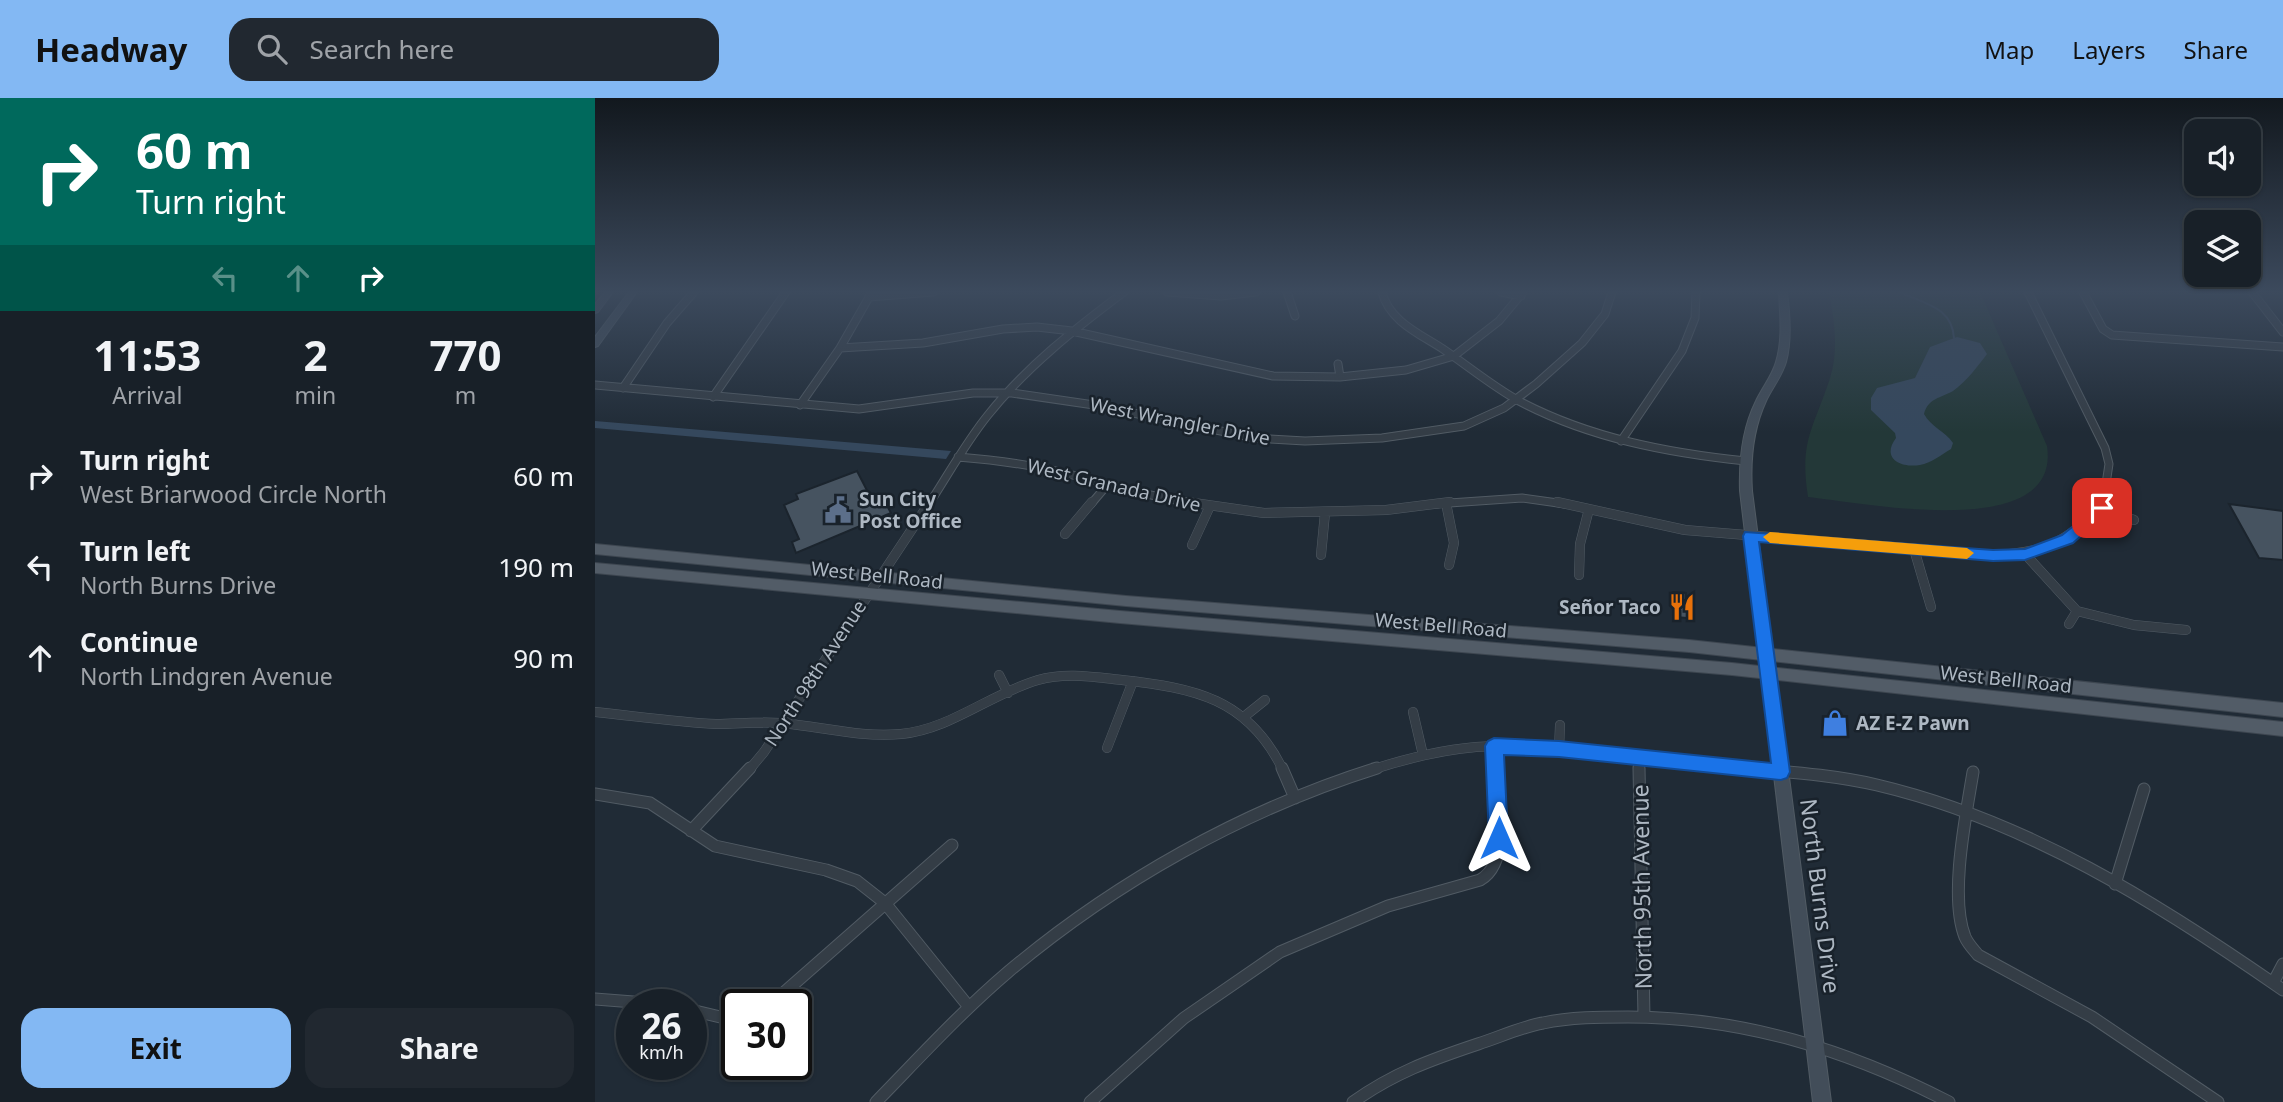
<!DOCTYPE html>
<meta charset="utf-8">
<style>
body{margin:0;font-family:"Noto Sans",sans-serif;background:#212830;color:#f1f3f6;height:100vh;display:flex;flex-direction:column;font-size:26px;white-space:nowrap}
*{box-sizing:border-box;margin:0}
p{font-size:23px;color:#9fa3a8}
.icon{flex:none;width:38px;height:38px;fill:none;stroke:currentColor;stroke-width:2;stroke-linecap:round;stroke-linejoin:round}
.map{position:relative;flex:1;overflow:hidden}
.sheet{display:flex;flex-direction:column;background:#182028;width:595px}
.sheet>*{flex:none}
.top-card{background:#00695c;color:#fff;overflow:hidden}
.buttons{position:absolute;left:1589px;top:21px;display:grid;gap:14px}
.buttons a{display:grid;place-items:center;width:77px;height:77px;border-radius:14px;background:#182028;box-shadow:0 2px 5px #0004,0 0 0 2px #363e45;font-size:35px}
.speed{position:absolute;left:21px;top:891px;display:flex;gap:14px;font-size:35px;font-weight:700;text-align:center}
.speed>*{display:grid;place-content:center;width:91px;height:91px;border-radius:50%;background:#182028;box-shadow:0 2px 5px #0004,0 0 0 2px #363e45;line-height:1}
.speed small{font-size:18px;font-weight:400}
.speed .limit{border:4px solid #111;border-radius:10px;background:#fff;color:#111}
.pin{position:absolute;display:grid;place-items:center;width:60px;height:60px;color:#fff;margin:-30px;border-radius:14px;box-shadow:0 4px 10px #0006}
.me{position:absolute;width:77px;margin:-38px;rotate:0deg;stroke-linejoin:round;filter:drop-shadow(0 0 5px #0008)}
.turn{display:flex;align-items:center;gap:24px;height:147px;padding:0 21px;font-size:32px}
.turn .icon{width:91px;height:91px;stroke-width:2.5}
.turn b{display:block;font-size:49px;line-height:60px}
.lanes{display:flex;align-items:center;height:66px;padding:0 21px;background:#0003;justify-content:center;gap:35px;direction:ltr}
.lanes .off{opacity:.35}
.eta{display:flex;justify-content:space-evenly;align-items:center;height:119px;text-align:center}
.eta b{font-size:42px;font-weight:700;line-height:49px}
.action{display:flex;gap:14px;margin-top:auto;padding:14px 21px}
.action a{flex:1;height:80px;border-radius:21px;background:#83b8f3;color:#111;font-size:28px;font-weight:700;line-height:80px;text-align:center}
.action a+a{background:#212830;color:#f1f3f6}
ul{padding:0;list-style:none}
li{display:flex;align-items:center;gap:21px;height:91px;padding:0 21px}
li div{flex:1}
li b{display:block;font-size:26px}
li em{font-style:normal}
header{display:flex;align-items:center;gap:42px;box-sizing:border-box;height:98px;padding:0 35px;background:#83b8f3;color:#111}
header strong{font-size:33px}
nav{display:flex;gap:38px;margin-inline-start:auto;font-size:24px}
.search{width:490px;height:63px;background:#212830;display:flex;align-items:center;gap:18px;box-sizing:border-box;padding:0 24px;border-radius:21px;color:#9fa3a8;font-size:26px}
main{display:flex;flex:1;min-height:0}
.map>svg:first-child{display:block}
</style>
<header>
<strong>Headway</strong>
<div class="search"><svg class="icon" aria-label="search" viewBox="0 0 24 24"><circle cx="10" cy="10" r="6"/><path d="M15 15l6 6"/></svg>Search here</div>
<nav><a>Map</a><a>Layers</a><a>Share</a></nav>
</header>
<main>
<section class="sheet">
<div class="top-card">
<div class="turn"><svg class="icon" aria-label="right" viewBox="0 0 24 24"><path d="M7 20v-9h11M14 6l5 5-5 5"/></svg><div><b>60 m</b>Turn right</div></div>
<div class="lanes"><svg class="icon off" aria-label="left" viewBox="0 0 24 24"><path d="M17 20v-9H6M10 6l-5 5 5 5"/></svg><svg class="icon off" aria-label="ahead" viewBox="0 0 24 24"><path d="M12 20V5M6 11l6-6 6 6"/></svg><svg class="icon" aria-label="right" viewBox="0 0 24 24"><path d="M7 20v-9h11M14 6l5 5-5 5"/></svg></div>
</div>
<div class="eta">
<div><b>11:53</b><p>Arrival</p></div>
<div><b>2</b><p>min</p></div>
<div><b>770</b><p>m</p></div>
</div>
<ul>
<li><svg class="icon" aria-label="right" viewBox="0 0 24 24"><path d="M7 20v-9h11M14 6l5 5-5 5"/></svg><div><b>Turn right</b><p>West Briarwood Circle North</p></div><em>60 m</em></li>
<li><svg class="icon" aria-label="left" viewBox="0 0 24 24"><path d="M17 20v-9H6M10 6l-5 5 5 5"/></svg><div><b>Turn left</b><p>North Burns Drive</p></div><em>190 m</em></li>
<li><svg class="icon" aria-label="ahead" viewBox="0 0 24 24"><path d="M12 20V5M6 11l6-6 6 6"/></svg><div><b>Continue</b><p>North Lindgren Avenue</p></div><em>90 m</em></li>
</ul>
<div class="action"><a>Exit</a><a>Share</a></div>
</section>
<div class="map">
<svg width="1688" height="1004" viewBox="0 0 1688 1004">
<rect width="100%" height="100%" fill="#202b36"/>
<path fill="#233838" d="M 1234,194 L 1385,194 L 1452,348 C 1467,446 1265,404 1213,399 C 1204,342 1219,330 1235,280 C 1244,253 1239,220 1234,194 Z"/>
<path fill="#35485d" d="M 1362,239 L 1385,245 L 1392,256 C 1383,268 1371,284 1358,293 C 1346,300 1333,300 1329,316 C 1336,329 1350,333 1358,345 L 1356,351 C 1346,357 1336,365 1325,367 C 1305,370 1286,360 1301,340 L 1300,335 L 1276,312 L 1276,300 L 1282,290 L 1320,280 L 1335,249 Z
M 0,323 L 356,353 L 351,361 L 0,330 Z"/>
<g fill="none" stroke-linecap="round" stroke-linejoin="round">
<path stroke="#35485d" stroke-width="2" d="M 1305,194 C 1330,206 1357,209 1359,240"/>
</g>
<path fill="#465360" stroke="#1b242d" stroke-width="2" d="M 262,373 L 280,408 L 290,404 L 296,415 L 201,455 L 197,444 L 204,441 L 189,407 L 203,401 L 201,396 Z
M 1634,406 L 1688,413 L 1688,462 L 1664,460 Z
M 1078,494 L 1091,495 L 1091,504 L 1094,504 L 1092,520 L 1080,519 Z"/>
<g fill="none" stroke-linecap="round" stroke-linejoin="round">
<defs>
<path id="street-far2" d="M 572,194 L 626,198 L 661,194
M 692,194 L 700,218
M 787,194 C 794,223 825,236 848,251 C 873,268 897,288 924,303 C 994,340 1073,355 1151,363
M 906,194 L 926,198
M 1433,194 L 1510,350 L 1514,366 L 1508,406
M 1488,194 L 1508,231 L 1517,237 L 1688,249
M 1657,194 L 1688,234
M 274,199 L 338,194
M 245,250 L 328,245 L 408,231 L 442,229 L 477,233 L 678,278 L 745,279 L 811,272 L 859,258 L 904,223 L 928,194
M 743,266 L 745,279
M 0,287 L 264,311 L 378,295 L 417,295 L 499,307 L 660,340 L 710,343 L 787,340 L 869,328 L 909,310 L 941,286 L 987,245 L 1010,216 L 1017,194
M 28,290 L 72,225 L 99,194
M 118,299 L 191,194
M 205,307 L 245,250 L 277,194
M 1026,343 L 1087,253 L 1100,220 L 1101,194
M 363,359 C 399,362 434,366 469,375 C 515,386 558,400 605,406
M 334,406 C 353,377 371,344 393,317 C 431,269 481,230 529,194
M 496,406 L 513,386
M 840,406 L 927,400 L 970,406"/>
<path id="street-far1" d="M 592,404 L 669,415 L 791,412 L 855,404
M 962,404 L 1090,432 L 1398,457 C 1452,455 1467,445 1507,410 L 1508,404
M 851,405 L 859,445 L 854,467
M 1507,410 L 1539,422
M 470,436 L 497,404
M 597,447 L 615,408
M 1319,451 L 1336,509
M 1430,456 L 1482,513 L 1539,527 L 1591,532
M 726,457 L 730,415
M 984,477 L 985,446 L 994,411
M 1474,526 L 1482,513
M 404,577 L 413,595
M 0,614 C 40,618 81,624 121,626 C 142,626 163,623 185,625 C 225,628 265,640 306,636 C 356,631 395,596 443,582 C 470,574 499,579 527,582 C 599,590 653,600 688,672
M 818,614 L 828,657
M 650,618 L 670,602
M 899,648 L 902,672
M 512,650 L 538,583
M 964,651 L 965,627
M 1044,659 L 1044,672
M 154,672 L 169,654 L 335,404
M 776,672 C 810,661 845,652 881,649 C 976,642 1074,663 1169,672"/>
<path id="street" d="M 687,670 L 700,700
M 1044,670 L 1049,919
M 1150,670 C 1194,674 1239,677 1282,687 C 1431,722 1563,805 1688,892
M 1378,674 C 1371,717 1354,799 1370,839 C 1373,846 1379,852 1383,857 L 1497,919 L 1623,1004
M 0,696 L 55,705 L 120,748 L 231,772 L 262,783 L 290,805 L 374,909
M 96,733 L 155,670
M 1520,786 L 1549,691
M 1678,885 L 1688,866
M 0,901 L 64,906
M 176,906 L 357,747
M 96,912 L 142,923
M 281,1004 C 324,960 366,914 413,874 C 520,784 648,712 782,670
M 495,1004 L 589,920 L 685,854 L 793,808 L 885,782 C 916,765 905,700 902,670
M 758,1004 C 799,975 835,962 883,946 C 905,939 926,929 948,925 C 976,919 1005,919 1033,919 C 1148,919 1253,952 1354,1004"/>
<path id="secondary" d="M 10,194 L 18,194 L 3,214 L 0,215 L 0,206 Z
M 34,194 L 42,194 L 3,248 L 0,249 L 0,239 Z
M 1184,194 L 1192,194 C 1195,217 1197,242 1191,264 C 1187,278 1177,290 1171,303 C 1158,331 1155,362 1157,393 L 1236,1004 L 1218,1004 L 1145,393 C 1144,362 1147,331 1161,303 C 1167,290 1177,278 1181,264 C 1188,241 1185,217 1184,194 Z"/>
<path id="primary" d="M 0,446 L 531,498 L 1094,542 L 1688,605 L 1688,619 L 1094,554 L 531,508 L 0,456 Z
M 0,465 L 525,513 L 1137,565 L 1688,624 L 1688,638 L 1137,577 L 525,525 L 0,475 Z"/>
</defs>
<use href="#street-far2" stroke="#515b64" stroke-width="9"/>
<use href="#street-far1" stroke="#515b64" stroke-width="10"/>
<use href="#street" stroke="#515b64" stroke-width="13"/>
<use href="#secondary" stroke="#515b64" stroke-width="2"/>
<use href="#primary" stroke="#3d4650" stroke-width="2"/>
<use href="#street-far2" stroke="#343d46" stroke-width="7"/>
<use href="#street-far1" stroke="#343d46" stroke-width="9"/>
<use href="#street" stroke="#343d46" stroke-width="11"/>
<use href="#secondary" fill="#424d59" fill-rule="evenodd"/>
<use href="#primary" fill="#525c67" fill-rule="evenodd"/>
</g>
<linearGradient id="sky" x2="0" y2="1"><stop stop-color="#12181e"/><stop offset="0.58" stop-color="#3c4a5d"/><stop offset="1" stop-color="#3c4a5d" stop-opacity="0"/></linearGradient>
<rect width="1688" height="334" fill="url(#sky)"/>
<path fill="#1a73e8" stroke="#114b97" stroke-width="2" d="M 1507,405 L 1515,410 L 1513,414 L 1478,445 L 1430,462 L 1398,463 L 1164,444 L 1195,674 L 1192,680 L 1186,682 L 964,659 L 909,657 L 913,740 L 911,746 L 904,749 L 897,746 L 894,740 L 890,648 L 893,643 L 899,640 L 964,643 L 1176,665 L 1148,438 L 1150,434 L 1398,452 L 1430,451 L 1467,437 Z"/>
<path fill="#f59e0b" d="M 1175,434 L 1372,450 L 1379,455 L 1372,461 L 1175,445 L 1168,439 Z"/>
<defs>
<symbol id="civic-bare" viewBox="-9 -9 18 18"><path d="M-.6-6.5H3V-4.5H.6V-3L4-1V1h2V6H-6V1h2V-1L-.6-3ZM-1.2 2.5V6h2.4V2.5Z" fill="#5c6f8a" stroke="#19222b" stroke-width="2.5" paint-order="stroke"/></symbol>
<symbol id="restaurant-bare" viewBox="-9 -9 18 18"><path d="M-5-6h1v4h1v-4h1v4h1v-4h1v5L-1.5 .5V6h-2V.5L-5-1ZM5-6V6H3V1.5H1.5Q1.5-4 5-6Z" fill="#e8710a" stroke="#19222b" stroke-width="2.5" paint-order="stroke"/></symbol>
<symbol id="shop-bare" viewBox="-9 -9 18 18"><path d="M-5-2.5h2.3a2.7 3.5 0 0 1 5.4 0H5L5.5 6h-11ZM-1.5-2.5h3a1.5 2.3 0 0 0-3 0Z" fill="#3f7fe0" stroke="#19222b" stroke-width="2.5" paint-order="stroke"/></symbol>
</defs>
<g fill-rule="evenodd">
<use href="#civic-bare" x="224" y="393" width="38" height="38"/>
<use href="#restaurant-bare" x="1068" y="490" width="38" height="38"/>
<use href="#shop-bare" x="1221" y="606" width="38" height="38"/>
</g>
<g text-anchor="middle" stroke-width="5" stroke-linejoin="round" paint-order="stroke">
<g font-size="19" fill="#aeb8c3" stroke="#19222b">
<text transform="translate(585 323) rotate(11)" y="7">West Wrangler Drive</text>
<text transform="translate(519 387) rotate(13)" y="7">West Granada Drive</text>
<text transform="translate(282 477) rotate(6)" y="7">West Bell Road</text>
<text transform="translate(846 527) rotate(5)" y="7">West Bell Road</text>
<text transform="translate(220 575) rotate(-57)" y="7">North 98th Avenue</text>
<text transform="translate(1411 581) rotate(6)" y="7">West Bell Road</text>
</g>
<g font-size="19" font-weight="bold" fill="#aeb8c3" stroke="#19222b" text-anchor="start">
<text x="264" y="408">Sun City<tspan x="264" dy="22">Post Office</tspan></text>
<text x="1066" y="516" text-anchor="end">Señor Taco</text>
<text x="1261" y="632">AZ E-Z Pawn</text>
</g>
<g font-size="23" fill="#aeb8c3" stroke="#19222b">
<text transform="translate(1047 789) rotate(-91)" y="8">North 95th Avenue</text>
<text transform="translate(1225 798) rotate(83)" y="8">North Burns Drive</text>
</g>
</g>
</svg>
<div class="buttons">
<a><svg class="icon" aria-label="sound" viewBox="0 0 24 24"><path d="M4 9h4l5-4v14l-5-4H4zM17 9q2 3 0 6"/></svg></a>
<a><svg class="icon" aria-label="layers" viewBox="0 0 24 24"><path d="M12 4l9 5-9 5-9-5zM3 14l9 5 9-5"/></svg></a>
</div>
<div class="speed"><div>26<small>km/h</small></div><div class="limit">30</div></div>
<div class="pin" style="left:1507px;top:410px;background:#d93025"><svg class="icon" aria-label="arrive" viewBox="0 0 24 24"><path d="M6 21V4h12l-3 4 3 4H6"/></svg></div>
<svg class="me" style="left:904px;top:740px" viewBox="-20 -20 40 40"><path d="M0-17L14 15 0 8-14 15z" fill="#1a73e8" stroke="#fff" stroke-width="4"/></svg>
</div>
</main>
